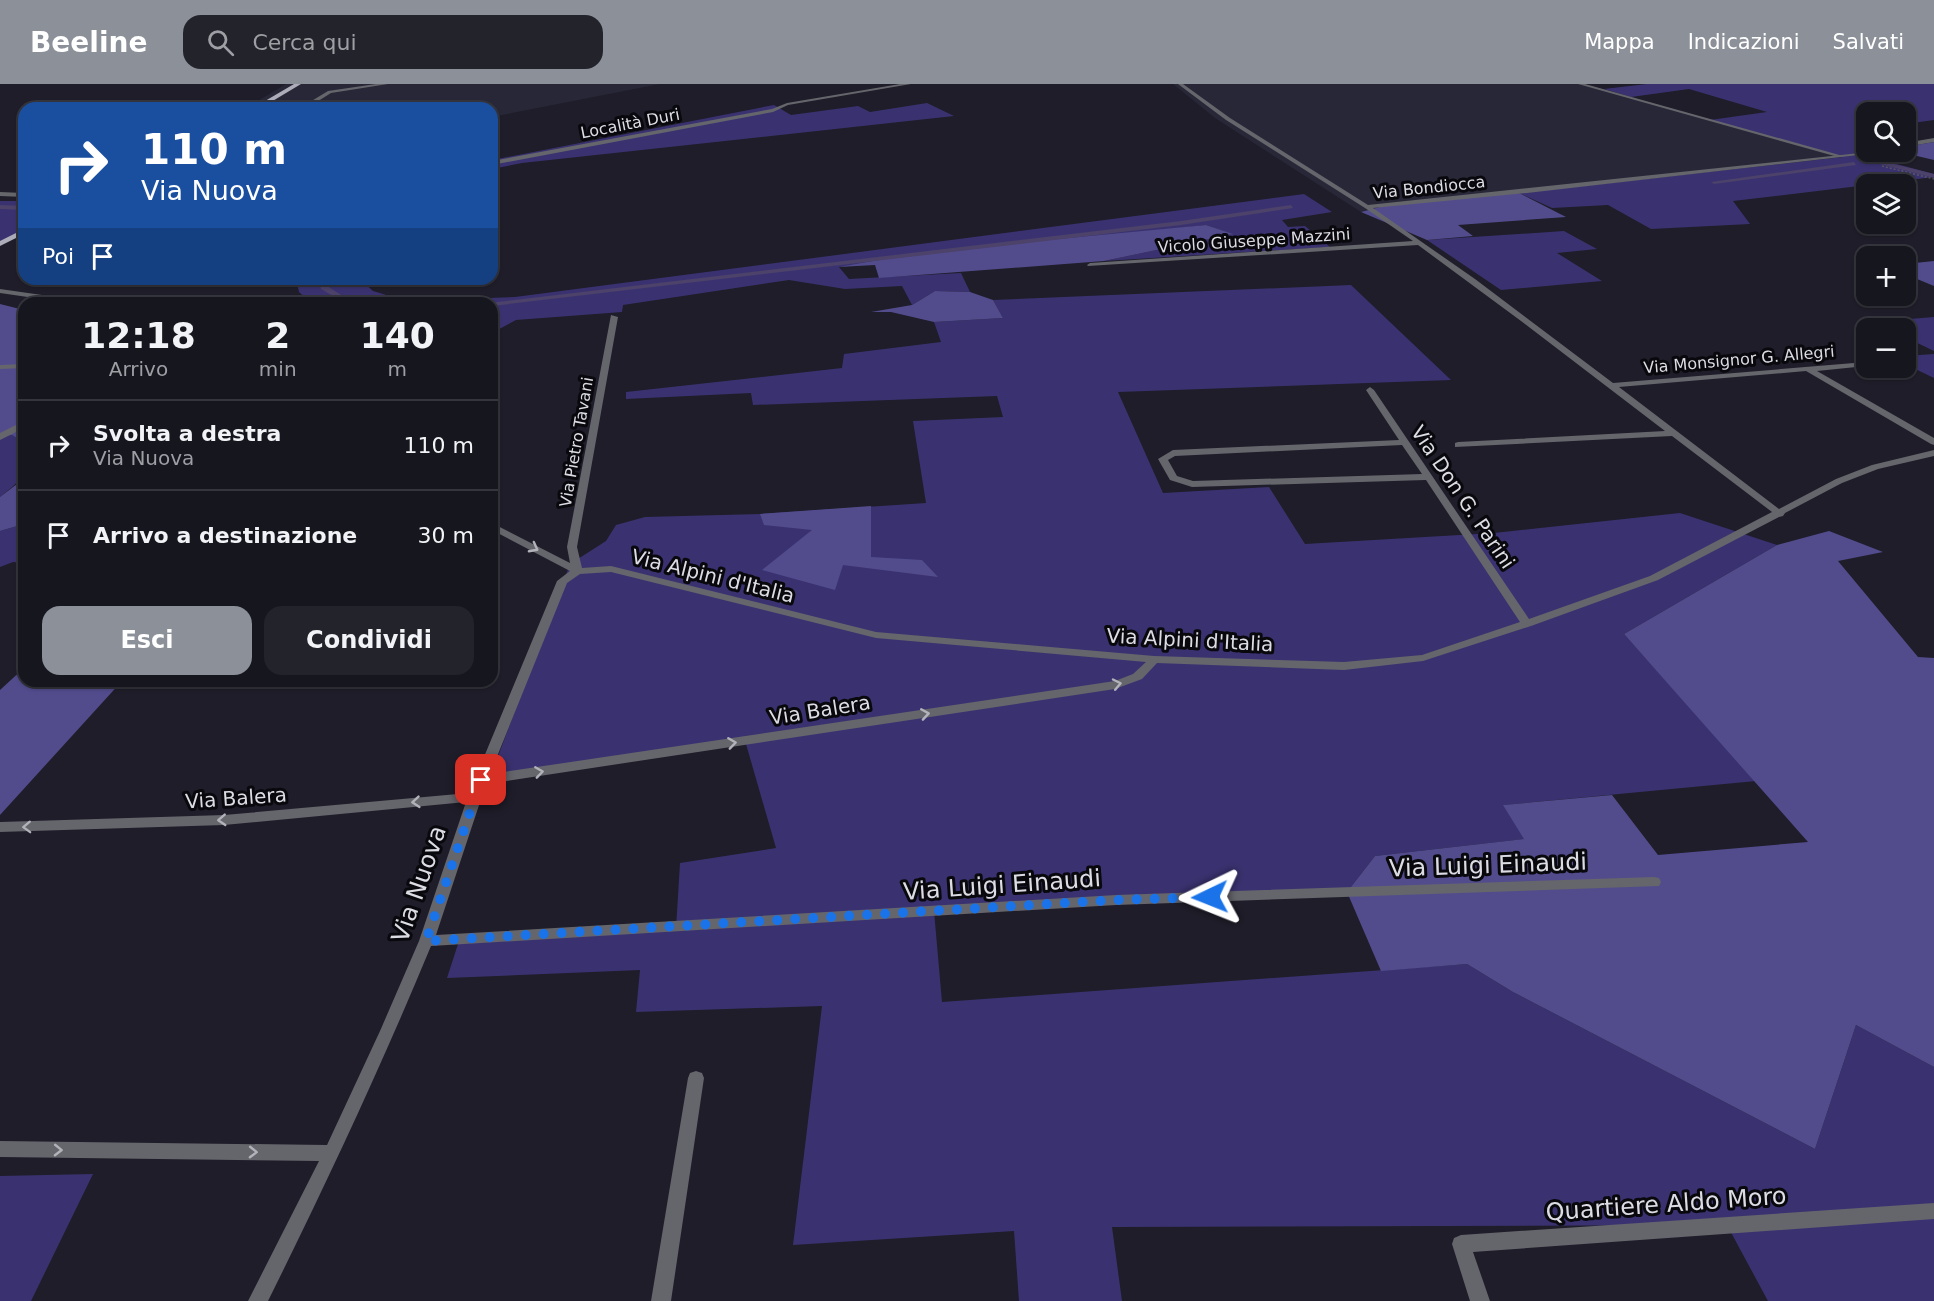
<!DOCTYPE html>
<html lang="it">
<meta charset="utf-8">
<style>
body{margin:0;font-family:"DejaVu Sans",sans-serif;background:#23232c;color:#f1f3f6;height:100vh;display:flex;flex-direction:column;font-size:22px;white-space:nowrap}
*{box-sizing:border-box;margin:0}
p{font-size:20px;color:#9e9fa4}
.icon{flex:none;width:33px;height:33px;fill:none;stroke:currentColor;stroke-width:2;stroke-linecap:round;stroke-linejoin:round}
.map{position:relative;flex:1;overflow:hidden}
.side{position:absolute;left:18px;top:213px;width:480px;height:390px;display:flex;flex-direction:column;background:#16161f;border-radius:18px;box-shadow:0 2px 4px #0004,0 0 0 2px #35353d}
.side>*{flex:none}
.banner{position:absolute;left:18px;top:18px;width:480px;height:183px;border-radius:18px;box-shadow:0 2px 4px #0004,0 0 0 2px #35353d;background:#1a4fa0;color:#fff;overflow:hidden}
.controls{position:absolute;left:1856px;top:18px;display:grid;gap:12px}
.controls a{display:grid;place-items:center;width:60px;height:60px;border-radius:12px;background:#16161f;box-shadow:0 2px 4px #0004,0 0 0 2px #35353d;font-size:30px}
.pin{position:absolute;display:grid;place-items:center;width:51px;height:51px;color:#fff;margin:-26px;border-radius:12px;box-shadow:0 3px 9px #0006}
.me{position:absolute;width:66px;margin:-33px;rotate:268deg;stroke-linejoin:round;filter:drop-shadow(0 0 4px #0008)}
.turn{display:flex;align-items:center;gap:21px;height:126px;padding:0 24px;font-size:27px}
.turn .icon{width:78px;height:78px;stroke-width:2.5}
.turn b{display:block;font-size:42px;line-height:51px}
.then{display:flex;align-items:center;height:57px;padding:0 24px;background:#0003;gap:12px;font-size:22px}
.eta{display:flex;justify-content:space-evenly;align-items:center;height:102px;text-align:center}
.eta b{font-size:36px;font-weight:800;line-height:42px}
.primary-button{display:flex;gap:12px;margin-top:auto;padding:12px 24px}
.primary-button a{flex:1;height:69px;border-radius:18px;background:#8c9099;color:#fff;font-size:24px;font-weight:800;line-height:69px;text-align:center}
.primary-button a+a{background:#23232c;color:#f1f3f6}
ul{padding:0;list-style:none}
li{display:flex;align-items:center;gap:18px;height:90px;padding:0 24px;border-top:2px solid #35353d}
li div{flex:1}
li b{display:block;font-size:22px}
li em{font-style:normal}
header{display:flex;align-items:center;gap:36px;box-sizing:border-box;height:84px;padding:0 30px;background:#8c9099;color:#fff}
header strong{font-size:28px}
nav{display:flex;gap:33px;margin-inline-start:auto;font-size:21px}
.search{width:420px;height:54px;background:#23232c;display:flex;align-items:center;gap:15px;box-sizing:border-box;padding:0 21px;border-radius:18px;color:#9e9fa4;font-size:22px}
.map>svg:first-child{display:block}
</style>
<header>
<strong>Beeline</strong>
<div class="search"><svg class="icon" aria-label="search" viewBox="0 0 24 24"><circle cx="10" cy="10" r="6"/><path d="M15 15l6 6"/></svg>Cerca qui</div>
<nav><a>Mappa</a><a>Indicazioni</a><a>Salvati</a></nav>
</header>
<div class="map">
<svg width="1934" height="1217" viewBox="0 0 1934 1217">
<rect width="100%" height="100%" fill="#1e1d29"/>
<path fill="#282738" d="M 286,0 L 660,0 L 492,33 L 492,24 L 246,24 Z
M 1173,0 L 1585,0 L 1845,73 L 1519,109 L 1387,121 L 1361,128 L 1215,34 Z"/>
<path fill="#3a3270" d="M 1647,0 L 1934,0 L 1934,36 L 1905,40 L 1905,28 L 1866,28 L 1866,68 L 1878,68 L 1863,71 L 1934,90 L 1934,93 L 1733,117 L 1750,140 L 1651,145 L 1608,121 L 1552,124 L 1519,109 L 1843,73 L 1710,36 L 1767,28 L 1689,5 L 1631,13 L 1604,5 Z
M 927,19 L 954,32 L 522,79 L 492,85 L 492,76 L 774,21 L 791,31 L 858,22 L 870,28 Z
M 1304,110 L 1332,128 L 1282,136 L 1288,143 L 1305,142 L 1330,163 L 1104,177 L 1232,150 L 1206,141 L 839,183 L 849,195 L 961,189 L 970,208 L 935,207 L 912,221 L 902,202 L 845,205 L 789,196 L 623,221 L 622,228 L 516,236 L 492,249 L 492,219 L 311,219 L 299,208 L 296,195 L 360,195 L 373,207 L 406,217 L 515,213 Z
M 0,117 L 24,117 L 24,149 L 0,161 Z
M 1564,147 L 1597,165 L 1557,169 L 1602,197 L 1501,206 L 1427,156 Z
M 1351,201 L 1451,296 L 1118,308 L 1163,409 L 1269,403 L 1305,460 L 1494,449 L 1680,429 L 1777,461 L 1624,550 L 1756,697 L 1504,721 L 1525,755 L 1375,772 L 1347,808 L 934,827 L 942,918 L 1467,880 L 1513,908 L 1815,1065 L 1856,941 L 1934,983 L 1934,1217 L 1768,1217 L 1727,1141 L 1112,1143 L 1122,1217 L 1019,1217 L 1014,1147 L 793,1161 L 822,922 L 636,928 L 640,886 L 447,894 L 458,860 L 676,845 L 680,779 L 776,764 L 746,660 L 488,699 L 570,480 L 606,457 L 616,441 L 645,433 L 760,430 L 926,419 L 913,337 L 1003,333 L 997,312 L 753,321 L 751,309 L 626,315 L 626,308 L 842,284 L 844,270 L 941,258 L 934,238 L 1003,234 L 993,216 Z
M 1934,233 L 1934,267 L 1905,253 L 1905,244 L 1887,244 L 1874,238 Z
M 1934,270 L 1934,294 L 1905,280 L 1905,272 Z
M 12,351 L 24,359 C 24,392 27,392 0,413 L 0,353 Z
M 24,440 L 24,479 L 13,478 L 0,483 L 0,447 Z
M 93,1090 L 31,1217 L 0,1217 L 0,1092 Z"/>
<path fill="#524c8d" d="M 1934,58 L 1934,76 L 1900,68 L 1905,68 L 1905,63 Z
M 1519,109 L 1566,133 L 1458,141 L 1473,152 L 1427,156 L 1361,128 L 1387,121 Z
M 1206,141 L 1233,150 L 1104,177 L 879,194 L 875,181 L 839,183 L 930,167 Z
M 1934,177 L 1934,202 L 1905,190 L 1905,180 Z
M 935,207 L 970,208 L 993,216 L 1003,234 L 934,238 L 891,228 L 871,228 L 912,221 Z
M 0,220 L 24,226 L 24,359 L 12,351 L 0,353 Z
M 24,389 L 24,440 L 0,447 L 0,413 L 21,397 Z
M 871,422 L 871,473 L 922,476 L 938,493 L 843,481 L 835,506 L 762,486 L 812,446 L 764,441 L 760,430 Z
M 1829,447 L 1883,468 L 1838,477 L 1918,573 L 1934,574 L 1934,983 L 1856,941 L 1815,1065 L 1513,908 L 1467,880 L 1381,887 L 1347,808 L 1375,772 L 1524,755 L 1503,721 L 1612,711 L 1658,771 L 1808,758 L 1624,550 L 1777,461 Z
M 24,584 L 24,597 L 122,597 L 0,731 L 0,606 Z"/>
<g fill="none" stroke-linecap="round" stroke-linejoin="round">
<path fill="#4c426a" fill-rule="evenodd" d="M 1874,75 L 1934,90 L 1934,94 L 1872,78 Z
M 1854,78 L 1856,81 L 1714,100 L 1711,98 Z
M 0,121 L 24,122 L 24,126 L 0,125 Z
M 1291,121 L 1293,124 L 1181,141 L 492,222 L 492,219 L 489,219 L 1181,137 Z
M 318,195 L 326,195 L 327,202 L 354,219 L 345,219 L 321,205 Z"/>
<path stroke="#595863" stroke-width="1.5" stroke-dasharray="2 2" stroke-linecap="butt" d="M 1882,82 L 1934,95"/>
<path fill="#65656c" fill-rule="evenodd" d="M 900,0 L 911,0 L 788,21 L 773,28 L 492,81 L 492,77 L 772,25 L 787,19 Z
M 1578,0 L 1585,0 L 1843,72 L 1838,73 Z
M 24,280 L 24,284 L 0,285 L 0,281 Z
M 24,337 L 24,344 L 0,356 L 0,349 Z"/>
<path fill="#65656c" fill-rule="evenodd" d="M 376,0 L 388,0 L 331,9 L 307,24 L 300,24 L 328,7 Z
M 1178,0 L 1183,0 L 1230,34 L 1368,121 L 1869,68 L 1867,70 L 1527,109 L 1373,124 L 1475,195 L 1613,299 L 1866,278 L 1866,282 L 1817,287 L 1934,354 L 1934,361 L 1931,360 L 1806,287 L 1619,303 L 1779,425 L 1836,395 L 1872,381 L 1934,366 L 1934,372 L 1878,385 L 1842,399 L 1785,429 L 1783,432 L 1779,433 L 1658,496 L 1531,542 L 1423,577 L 1344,586 L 1157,579 L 1142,595 L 1115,605 L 486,700 L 436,851 L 1116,811 L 1654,793 L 1659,794 L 1661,798 L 1659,802 L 1116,821 L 431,862 C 381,983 326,1100 268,1217 L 248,1217 L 319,1077 L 0,1073 L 0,1057 L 327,1061 L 380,947 L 419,857 L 466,718 L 224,741 L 0,748 L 0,738 L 224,731 L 469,709 L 557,497 L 570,487 L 492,446 L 492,439 L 570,479 L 567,463 L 611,231 L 618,233 L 577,463 L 582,484 L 611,482 L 876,548 L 1154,572 L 1344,578 L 1422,571 L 1520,538 L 1426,396 L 1192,403 L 1170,396 L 1158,375 L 1173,366 L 1399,356 L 1366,306 L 1370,303 L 1374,306 L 1529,535 L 1650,492 L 1772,428 L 1672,352 L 1455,363 L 1455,359 L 1458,358 L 1665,347 L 1521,237 L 1418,161 L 1088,182 L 1087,181 L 1090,179 L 1413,157 L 1365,124 L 1226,36 ZM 1402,361 L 1422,390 L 1193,397 L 1177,392 L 1168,376 L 1175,372 ZM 611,488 L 876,554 L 1146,578 L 1133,590 L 1115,597 L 490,690 L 567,499 L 580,490 Z
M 1934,54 L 1934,58 L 1905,63 L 1905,59 Z
M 0,108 L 24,109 L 24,113 L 0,112 Z
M 0,205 L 84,217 L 88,219 L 69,219 L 0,209 Z
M 696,987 L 702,989 L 704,994 L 671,1217 L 651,1217 L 688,994 L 690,989 Z
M 1934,1119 L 1934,1135 L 1473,1168 L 1490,1217 L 1470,1217 L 1452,1160 L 1454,1154 L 1461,1151 Z"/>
<path fill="#adadba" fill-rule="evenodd" d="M 294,0 L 301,0 L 261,24 L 253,24 Z
M 24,145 L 24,150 L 0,162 L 0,157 Z"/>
</g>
<defs><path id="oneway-chevron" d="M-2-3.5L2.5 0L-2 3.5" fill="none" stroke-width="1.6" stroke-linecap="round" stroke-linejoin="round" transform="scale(1.5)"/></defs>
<g stroke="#b2b2ba">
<use href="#oneway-chevron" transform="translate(534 464) rotate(28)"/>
<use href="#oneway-chevron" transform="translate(1117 600) rotate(-12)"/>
<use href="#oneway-chevron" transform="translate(925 630) rotate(-9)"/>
<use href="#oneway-chevron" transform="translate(732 659) rotate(-8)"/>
<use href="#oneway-chevron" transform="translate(539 688) rotate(-8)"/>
<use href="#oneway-chevron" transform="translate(416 718) rotate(175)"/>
<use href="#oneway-chevron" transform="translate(222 736) rotate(177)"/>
<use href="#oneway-chevron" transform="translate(27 743) rotate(178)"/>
<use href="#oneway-chevron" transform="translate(58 1066) rotate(1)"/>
<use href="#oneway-chevron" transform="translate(253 1068) rotate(1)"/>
</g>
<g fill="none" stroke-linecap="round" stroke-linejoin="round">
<path stroke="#1a73e8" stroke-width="10" stroke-dasharray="0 18" d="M 481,696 L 426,857 L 1116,816 L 1210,813"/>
</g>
<g text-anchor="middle" stroke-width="6" stroke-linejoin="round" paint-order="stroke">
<g font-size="16" fill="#dcdce4" stroke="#08080d">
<text transform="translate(630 39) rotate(-11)" y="6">Località Duri</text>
<text transform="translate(1429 103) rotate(-6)" y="6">Via Bondiocca</text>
<text transform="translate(1254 156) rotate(-4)" y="6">Vicolo Giuseppe Mazzini</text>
<text transform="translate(1739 275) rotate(-5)" y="6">Via Monsignor G. Allegri</text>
<text transform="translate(576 358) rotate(-80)" y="6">Via Pietro Tavani</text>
</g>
<g font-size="20" fill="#dcdce4" stroke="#08080d">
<text transform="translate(1463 413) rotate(56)" y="7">Via Don G. Parini</text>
<text transform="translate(713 492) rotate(14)" y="7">Via Alpini d'Italia</text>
<text transform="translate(1190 556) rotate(3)" y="7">Via Alpini d'Italia</text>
<text transform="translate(820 626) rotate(-9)" y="7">Via Balera</text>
<text transform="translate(236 714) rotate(-4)" y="7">Via Balera</text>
</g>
<g font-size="24" fill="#dcdce4" stroke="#08080d">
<text transform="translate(1488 781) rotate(-2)" y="8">Via Luigi Einaudi</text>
<text transform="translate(419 800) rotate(-71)" y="8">Via Nuova</text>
<text transform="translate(1002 801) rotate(-4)" y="8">Via Luigi Einaudi</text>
<text transform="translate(1666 1120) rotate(-4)" y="8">Quartiere Aldo Moro</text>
</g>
</g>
</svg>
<div class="controls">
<a><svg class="icon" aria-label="search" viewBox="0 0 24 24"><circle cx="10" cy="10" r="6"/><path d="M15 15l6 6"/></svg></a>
<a><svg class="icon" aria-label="layers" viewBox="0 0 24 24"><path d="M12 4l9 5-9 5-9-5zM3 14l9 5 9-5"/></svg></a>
<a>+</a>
<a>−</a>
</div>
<div class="pin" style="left:481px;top:696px;background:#d93025"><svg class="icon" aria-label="arrive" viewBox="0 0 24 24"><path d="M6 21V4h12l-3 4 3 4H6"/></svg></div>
<svg class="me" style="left:1210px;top:813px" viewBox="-20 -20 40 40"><path d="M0-17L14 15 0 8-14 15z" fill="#1a73e8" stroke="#fff" stroke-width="4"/></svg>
<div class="banner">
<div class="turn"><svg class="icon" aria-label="right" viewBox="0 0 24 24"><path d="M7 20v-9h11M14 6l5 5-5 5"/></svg><div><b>110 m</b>Via Nuova</div></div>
<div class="then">Poi<svg class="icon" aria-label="arrive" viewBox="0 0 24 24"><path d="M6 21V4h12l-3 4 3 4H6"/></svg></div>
</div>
<section class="side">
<div class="eta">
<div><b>12:18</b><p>Arrivo</p></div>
<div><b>2</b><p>min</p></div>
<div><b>140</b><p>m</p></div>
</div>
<ul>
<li><svg class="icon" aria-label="right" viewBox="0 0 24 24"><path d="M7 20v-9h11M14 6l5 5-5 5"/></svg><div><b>Svolta a destra</b><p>Via Nuova</p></div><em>110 m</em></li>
<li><svg class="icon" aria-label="arrive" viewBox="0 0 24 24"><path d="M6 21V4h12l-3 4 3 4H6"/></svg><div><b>Arrivo a destinazione</b></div><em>30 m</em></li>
</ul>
<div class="primary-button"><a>Esci</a><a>Condividi</a></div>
</section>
</div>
